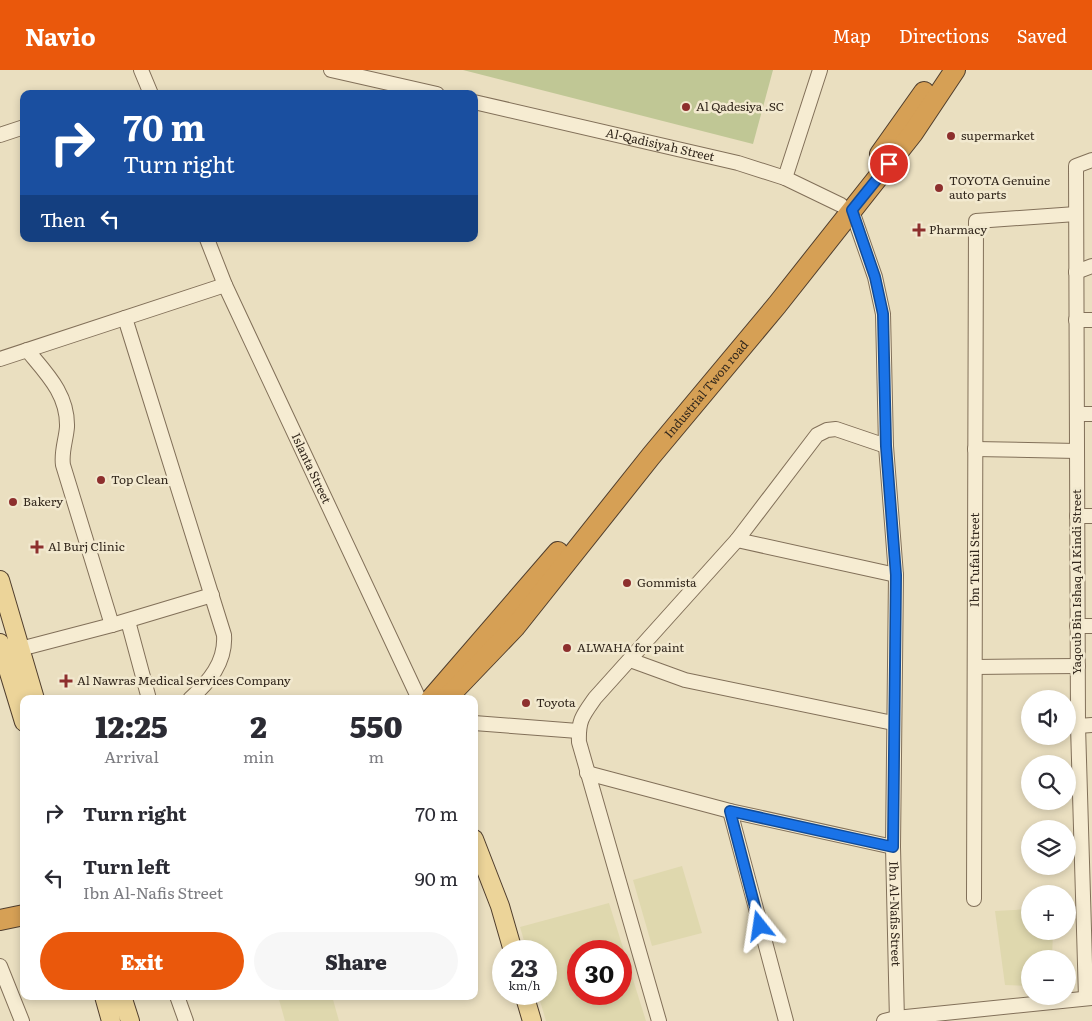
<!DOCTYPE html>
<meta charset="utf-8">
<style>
body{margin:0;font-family:Literata,serif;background:#f7f7f7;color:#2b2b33;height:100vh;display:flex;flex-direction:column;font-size:19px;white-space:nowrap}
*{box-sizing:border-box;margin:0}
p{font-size:16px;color:#7c7c81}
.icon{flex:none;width:28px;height:28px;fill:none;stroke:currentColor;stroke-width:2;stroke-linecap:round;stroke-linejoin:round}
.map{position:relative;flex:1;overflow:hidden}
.details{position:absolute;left:20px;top:625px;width:458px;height:305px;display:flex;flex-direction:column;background:#fff;border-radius:10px;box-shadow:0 2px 8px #0003}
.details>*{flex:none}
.hud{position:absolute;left:20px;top:20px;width:458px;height:152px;border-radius:10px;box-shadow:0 2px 8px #0003;background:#1a4fa0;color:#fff;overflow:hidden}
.buttons{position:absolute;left:1021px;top:620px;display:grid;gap:10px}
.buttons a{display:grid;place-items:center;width:55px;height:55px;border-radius:50%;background:#fff;box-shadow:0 2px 8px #0003;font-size:25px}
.speed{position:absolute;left:492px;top:870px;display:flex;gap:10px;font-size:25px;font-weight:700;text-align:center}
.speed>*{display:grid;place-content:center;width:65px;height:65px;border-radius:50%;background:#fff;box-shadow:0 2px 8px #0003;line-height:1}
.speed small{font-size:12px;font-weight:400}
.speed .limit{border:8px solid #d22;background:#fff;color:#111}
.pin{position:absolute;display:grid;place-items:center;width:42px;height:42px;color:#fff;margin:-21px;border:2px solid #fff;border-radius:50%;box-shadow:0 1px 5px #0007}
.me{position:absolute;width:55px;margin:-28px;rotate:345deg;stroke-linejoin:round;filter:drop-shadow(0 0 4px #0008)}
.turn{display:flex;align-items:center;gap:18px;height:105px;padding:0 20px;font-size:22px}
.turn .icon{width:65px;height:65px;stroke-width:2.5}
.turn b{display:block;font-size:35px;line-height:42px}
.then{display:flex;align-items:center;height:48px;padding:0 20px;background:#0003;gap:10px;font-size:19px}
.eta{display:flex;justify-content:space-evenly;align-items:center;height:85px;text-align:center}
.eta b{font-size:30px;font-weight:800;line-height:35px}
.action{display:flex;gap:10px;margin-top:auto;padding:10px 20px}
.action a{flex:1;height:58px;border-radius:30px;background:#ea580c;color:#fff;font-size:20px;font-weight:800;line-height:58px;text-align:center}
.action a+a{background:#f7f7f7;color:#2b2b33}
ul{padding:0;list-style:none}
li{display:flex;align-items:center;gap:15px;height:65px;padding:0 20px}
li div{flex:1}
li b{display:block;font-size:19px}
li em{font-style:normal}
header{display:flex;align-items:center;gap:30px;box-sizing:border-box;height:70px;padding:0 25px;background:#ea580c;color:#fff}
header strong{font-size:24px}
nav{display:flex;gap:28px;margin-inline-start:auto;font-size:18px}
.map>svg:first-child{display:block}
</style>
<header>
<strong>Navio</strong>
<nav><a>Map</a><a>Directions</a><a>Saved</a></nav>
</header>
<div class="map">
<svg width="1092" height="951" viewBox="0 0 1092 951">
<rect width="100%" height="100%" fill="#eadfc0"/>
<path fill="#dfd8ae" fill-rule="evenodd" d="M 682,796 L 702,863 L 652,876 L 633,810 Z
M 609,833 L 646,951 L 546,951 L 538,924 L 546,924 L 546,881 L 527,881 L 520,857 ZM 579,881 L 621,881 L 621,924 L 579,924 Z
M 1030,839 L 1030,861 L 1053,861 L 1052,889 L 1030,889 L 1030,916 L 1005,915 L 995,841 Z
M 278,926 L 332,926 L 339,951 L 285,951 Z"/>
<path fill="#c0c795" d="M 463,0 L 773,0 L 753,74 Z"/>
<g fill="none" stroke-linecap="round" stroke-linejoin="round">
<defs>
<g id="minor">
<path d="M 141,0 L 151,24"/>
<path d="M 331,0 L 437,24"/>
<path id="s1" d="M 474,32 L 738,93 L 785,108 L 841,135"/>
<path d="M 0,65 L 24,57"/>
<path d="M 785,108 L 820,0"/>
<path id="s2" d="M 852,141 L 875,207 L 883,244 L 886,376 L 896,505 L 893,777 L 897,951"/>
<path id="s3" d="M 207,169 L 225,215 L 419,629"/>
<path d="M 1076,202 L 1092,196"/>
<path d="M 125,248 L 224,565 C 226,592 209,612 190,629"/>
<path d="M 1076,250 L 1092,250"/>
<path d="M 27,280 C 46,303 68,324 67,357 C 66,370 61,382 63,395 L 112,555"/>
<path d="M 0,289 L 225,215"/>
<path d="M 1077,344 L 1092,344"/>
<path d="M 975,379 L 1077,381"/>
<path d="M 1077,446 L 1092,446"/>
<path d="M 737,470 L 896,505"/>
<path d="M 128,551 L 149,629"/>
<path d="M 1077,556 L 1092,556"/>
<path d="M 20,579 L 112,555 L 212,525"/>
<path d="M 630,590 L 685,610 L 893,653"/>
<path d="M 975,597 L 1078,596"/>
<path d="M 474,653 L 578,661"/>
<path d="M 1078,656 L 1092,655"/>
<path d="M 587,703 L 730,741 L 893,777"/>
<path d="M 730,741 L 786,951"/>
<path id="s4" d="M 974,829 L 976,151 L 1076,144"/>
<path d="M 0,896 L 22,951"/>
<path d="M 177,926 L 186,951"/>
<path d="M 1086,928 L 1078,656 L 1076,96 L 1092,90"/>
<path d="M 659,951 L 579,672 C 578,650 583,645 595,628 L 737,470 L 817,365 L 827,360 L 836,359 L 886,376"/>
<path d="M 884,951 L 896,948 L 1092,928"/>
</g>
<path id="major" d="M 0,510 L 35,629
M 0,573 L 24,652
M 474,769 L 500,836 L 513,881
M 524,924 L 532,951
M 104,926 L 111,951
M 122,926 L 130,951"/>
<g id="highway">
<path d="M 880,84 L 924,22"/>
<path d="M 431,629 L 558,482"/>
<path id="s5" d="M 446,629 L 515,557 L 651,386 L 777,235 L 913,63 L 955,0"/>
<path d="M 0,850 L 24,845"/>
</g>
</defs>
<use href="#minor" stroke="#827059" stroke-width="16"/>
<use href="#major" stroke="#503e2d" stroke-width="20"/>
<use href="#highway" stroke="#503e2d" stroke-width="22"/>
<use href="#minor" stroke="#f6ecd2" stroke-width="14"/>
<use href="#major" stroke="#ecd499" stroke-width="18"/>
<use href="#highway" stroke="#d6a055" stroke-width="20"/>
</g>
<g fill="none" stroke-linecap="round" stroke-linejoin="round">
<defs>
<path id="route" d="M 760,856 L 730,741 L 893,777 L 896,505 L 886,376 L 883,244 L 875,207 L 852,140 L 889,94"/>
</defs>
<use href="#route" stroke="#114b97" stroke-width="12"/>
<use href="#route" stroke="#1a73e8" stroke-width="9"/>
</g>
<g fill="#8d2f2d" stroke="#f2e9cf" stroke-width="2">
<circle cx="686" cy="37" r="5"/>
<circle cx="951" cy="66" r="5"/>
<circle cx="939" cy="118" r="5"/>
<path d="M916.5 152.5h5v5h5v5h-5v5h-5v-5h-5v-5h5z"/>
<circle cx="101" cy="410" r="5"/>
<circle cx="13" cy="432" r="5"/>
<path d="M34.5 469.5h5v5h5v5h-5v5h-5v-5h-5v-5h5z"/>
<circle cx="627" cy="513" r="5"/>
<circle cx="567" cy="578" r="5"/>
<path d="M63.5 603.5h5v5h5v5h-5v5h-5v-5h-5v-5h5z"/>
<circle cx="526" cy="633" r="5"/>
</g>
<g text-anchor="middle" stroke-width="5" stroke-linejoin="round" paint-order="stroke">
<g font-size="12" fill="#33281d" stroke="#f2e9cf" text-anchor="start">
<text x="696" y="41">Al Qadesiya .SC</text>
<text x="961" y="70">supermarket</text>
<text x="949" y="115">TOYOTA Genuine<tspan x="949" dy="14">auto parts</tspan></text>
<text x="929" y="164">Pharmacy</text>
<text x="111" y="414">Top Clean</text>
<text x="23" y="436">Bakery</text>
<text x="48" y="481">Al Burj Clinic</text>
<text x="637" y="517">Gommista</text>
<text x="577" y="582">ALWAHA for paint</text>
<text x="77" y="615">Al Nawras Medical Services Company</text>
<text x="536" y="637">Toyota</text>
</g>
<g font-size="12" fill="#33281d" stroke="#f2e9cf">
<text dy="4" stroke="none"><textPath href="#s1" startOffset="191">Al-Qadisiyah Street</textPath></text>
<text dy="4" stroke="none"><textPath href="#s5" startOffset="405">Industrial Twon road</textPath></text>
<text dy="4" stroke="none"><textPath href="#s3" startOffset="252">Islanta Street</textPath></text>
<text dy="4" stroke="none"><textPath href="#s4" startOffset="339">Ibn Tufail Street</textPath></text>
<text transform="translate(1077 512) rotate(-90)" y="4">Yaqoub Bin Ishaq Al Kindi Street</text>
<text dy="4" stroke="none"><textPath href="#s2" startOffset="708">Ibn Al-Nafis Street</textPath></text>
</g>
</g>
</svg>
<div class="buttons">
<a><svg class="icon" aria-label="sound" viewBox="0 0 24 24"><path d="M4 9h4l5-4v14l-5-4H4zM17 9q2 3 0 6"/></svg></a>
<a><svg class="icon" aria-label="search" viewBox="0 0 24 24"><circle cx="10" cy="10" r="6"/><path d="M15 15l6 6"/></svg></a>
<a><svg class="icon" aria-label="layers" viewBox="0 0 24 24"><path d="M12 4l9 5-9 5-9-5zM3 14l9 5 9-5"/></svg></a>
<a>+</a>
<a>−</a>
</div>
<div class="speed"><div>23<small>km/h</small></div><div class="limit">30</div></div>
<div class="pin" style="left:889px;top:94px;background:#d93025"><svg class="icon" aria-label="arrive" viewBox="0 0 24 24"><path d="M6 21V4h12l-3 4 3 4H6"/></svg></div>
<svg class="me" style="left:760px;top:856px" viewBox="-20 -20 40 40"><path d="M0-17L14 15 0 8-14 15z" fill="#1a73e8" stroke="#fff" stroke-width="4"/></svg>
<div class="hud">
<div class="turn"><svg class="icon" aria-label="right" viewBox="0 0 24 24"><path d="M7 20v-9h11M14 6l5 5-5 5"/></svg><div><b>70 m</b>Turn right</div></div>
<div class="then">Then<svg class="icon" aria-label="left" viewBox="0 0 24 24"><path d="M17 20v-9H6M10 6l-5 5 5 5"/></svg></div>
</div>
<section class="details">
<div class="eta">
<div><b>12:25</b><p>Arrival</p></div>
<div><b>2</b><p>min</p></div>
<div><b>550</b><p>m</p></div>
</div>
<ul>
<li><svg class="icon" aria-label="right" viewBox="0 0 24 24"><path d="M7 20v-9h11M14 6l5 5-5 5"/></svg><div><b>Turn right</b></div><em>70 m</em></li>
<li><svg class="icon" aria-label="left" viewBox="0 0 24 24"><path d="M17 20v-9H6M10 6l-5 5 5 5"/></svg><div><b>Turn left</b><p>Ibn Al-Nafis Street</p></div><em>90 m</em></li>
</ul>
<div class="action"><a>Exit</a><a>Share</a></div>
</section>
</div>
